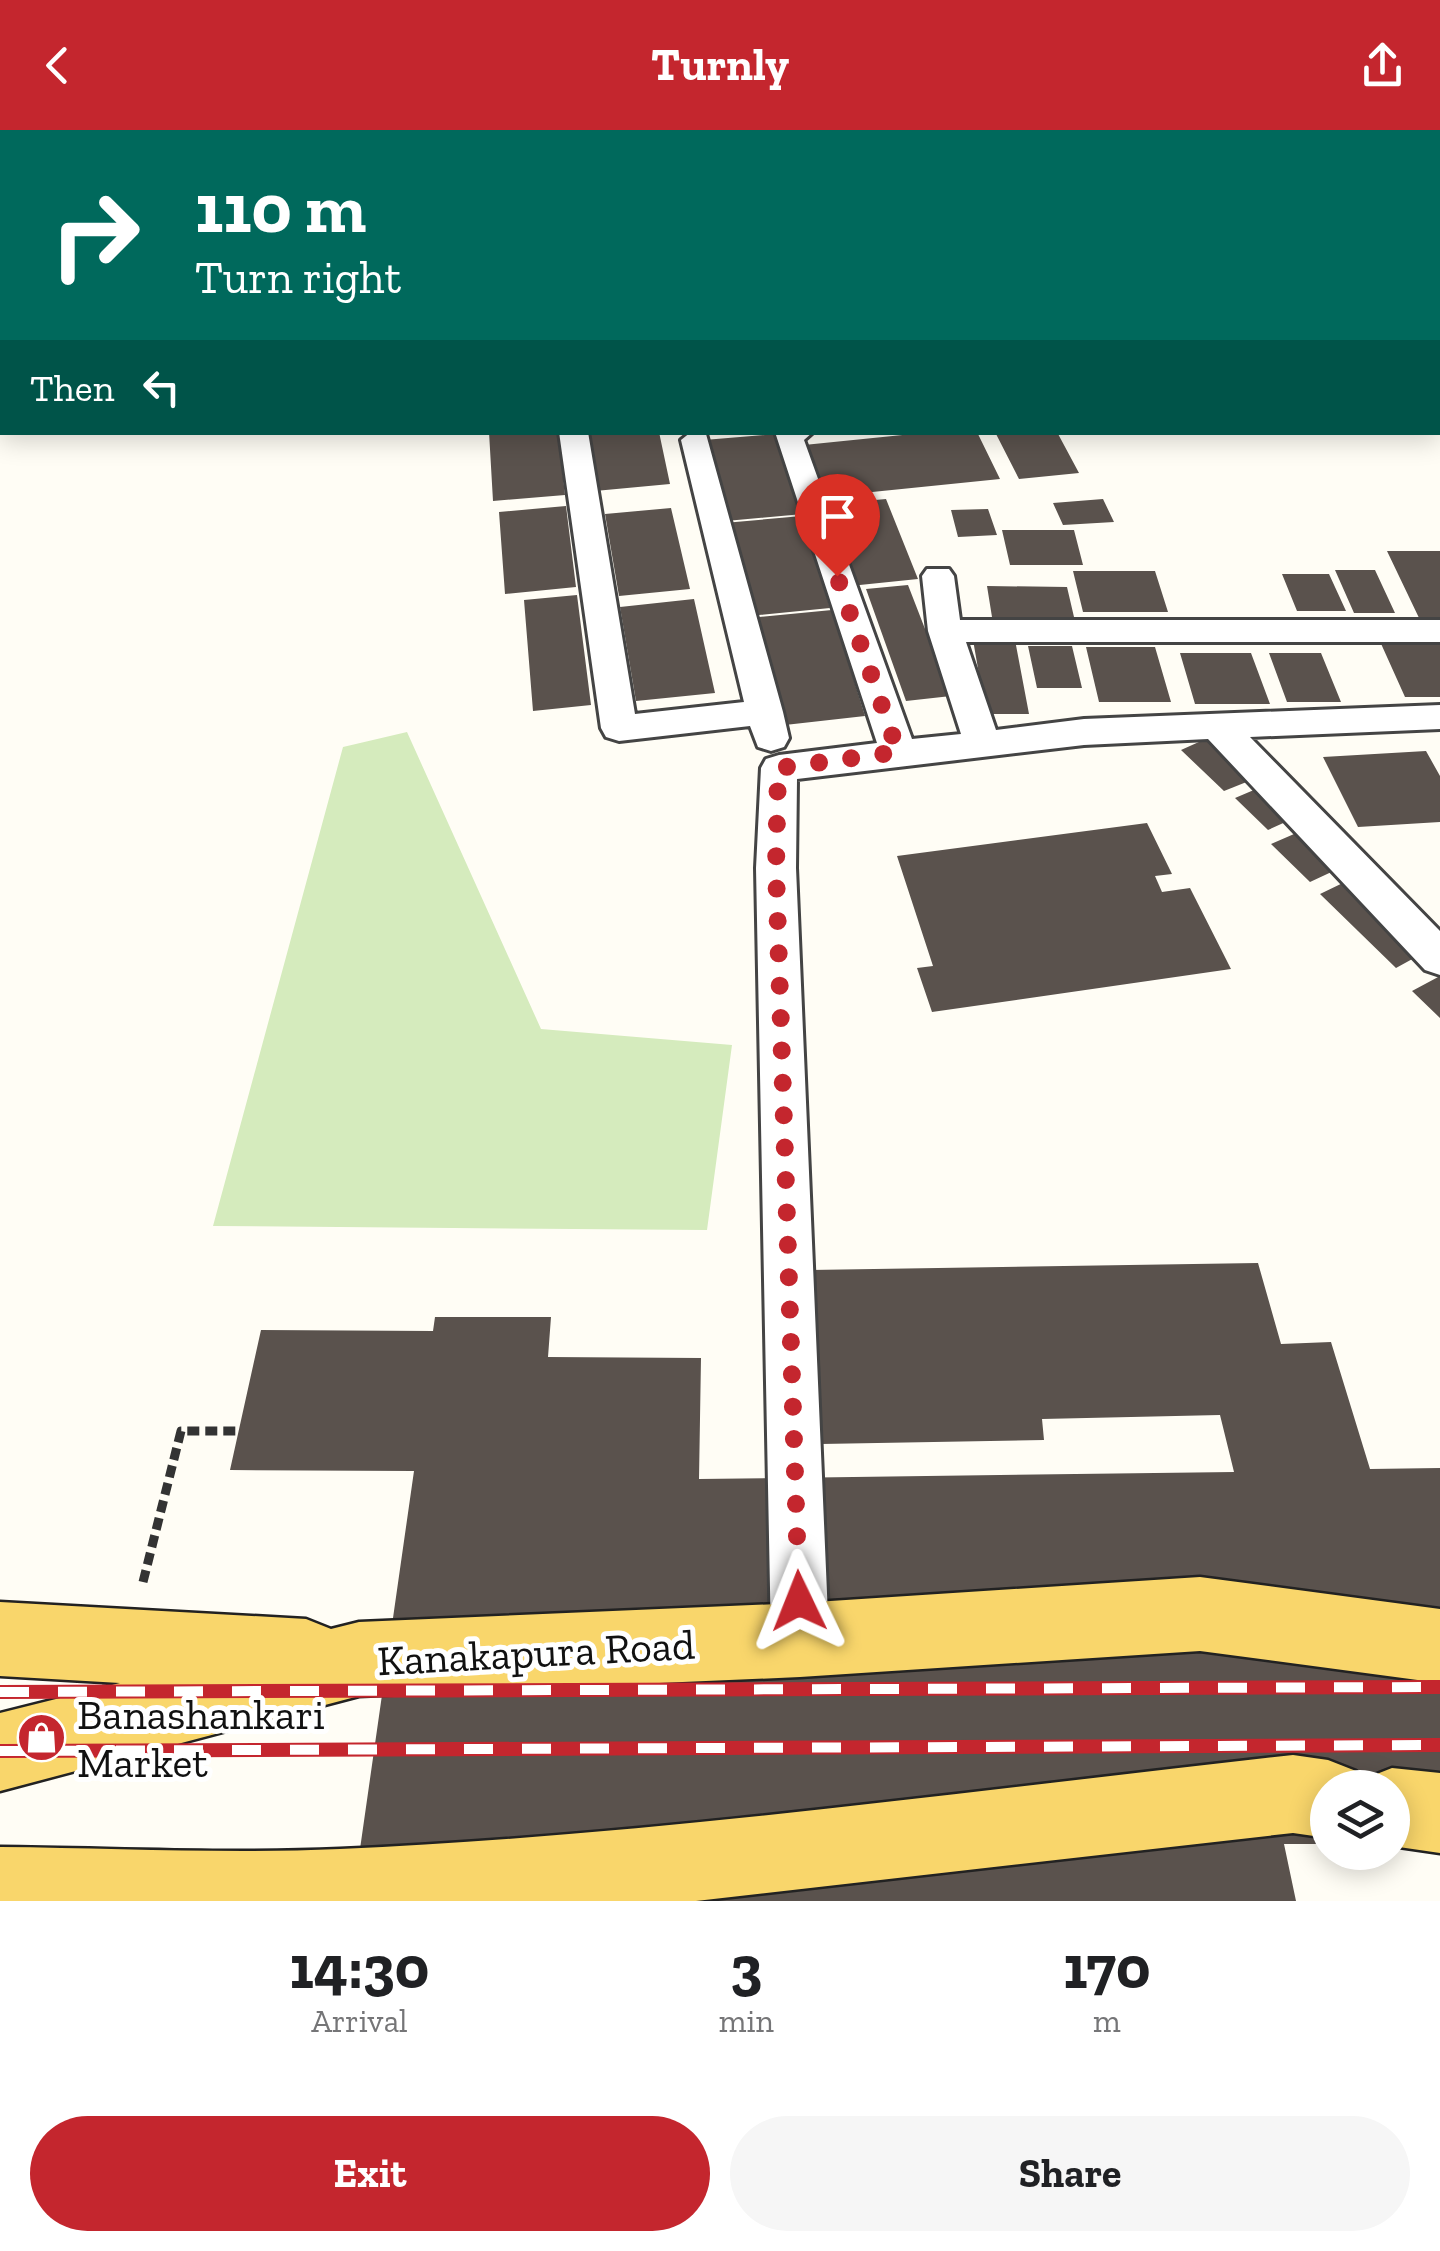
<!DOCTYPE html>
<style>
body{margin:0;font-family:"Zilla Slab",serif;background:#f6f6f6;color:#202124;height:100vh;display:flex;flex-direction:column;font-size:38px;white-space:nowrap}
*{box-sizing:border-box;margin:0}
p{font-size:32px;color:#757577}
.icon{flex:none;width:55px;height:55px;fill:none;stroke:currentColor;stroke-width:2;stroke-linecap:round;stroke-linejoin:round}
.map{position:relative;height:1771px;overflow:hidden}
.details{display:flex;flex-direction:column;background:#fff;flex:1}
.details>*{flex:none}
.hud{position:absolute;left:0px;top:0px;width:1440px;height:305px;box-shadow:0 5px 25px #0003;background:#00695c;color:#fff;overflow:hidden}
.tools{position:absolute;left:1310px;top:1640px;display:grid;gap:20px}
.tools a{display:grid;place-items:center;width:100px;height:100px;border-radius:50%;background:#fff;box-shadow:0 5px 25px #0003;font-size:50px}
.pin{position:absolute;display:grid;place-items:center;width:85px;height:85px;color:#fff;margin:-102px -42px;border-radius:50% 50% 50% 0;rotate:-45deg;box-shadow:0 0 10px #0007}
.pin .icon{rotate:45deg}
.me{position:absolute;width:110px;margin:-55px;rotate:358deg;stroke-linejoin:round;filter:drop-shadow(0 0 8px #0008)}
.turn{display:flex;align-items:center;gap:35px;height:210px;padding:0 30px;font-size:45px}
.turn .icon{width:130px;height:130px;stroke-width:2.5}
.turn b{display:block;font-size:70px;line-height:85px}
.then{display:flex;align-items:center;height:95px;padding:0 30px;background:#0003;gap:20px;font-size:38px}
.eta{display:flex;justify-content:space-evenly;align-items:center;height:170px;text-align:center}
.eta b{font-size:60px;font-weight:700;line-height:70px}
.primary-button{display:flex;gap:20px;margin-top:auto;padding:20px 30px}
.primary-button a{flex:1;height:115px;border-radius:60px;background:#c4262e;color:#fff;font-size:40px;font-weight:700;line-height:115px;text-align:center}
.primary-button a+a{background:#f6f6f6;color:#202124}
header{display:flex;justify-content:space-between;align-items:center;height:130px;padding:0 30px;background:#c4262e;color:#fff;font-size:45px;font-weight:700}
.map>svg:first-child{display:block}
</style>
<header><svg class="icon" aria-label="back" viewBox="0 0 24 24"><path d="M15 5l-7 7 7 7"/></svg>Turnly<svg class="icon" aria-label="share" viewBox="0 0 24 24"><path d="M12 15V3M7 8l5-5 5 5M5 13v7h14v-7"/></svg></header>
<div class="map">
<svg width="1440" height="1771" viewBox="0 0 1440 1771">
<rect width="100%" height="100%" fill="#fffdf5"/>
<path fill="#d5ebbd" d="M 407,602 L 541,899 L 732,915 L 707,1100 L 213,1096 L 343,617 Z"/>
<path fill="#5a524d" d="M 489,302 L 558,302 L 565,365 L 493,371 Z
M 586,302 L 659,302 L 670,354 L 595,361 Z
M 932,302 L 977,302 L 1000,349 L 823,367 L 804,315 Z
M 995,302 L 1057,302 L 1079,343 L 1019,349 Z
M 777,304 L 803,384 L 726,391 L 704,310 Z
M 886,369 L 918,449 L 850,456 L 822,375 Z
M 1103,369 L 1114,392 L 1063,395 L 1053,373 Z
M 566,376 L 576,457 L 505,464 L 499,382 Z
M 671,378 L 690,459 L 619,466 L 605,384 Z
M 988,379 L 997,405 L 958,407 L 951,380 Z
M 802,386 L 830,478 L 748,486 L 724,393 Z
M 1002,400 L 1074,400 L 1083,435 L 1010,435 Z
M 1387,421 L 1440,421 L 1440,490 L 1420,490 Z
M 1335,440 L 1375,440 L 1395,483 L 1354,483 Z
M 1073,441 L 1155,441 L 1168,482 L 1083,482 Z
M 1282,444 L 1329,444 L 1346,481 L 1297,481 Z
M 908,455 L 951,566 L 906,571 L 866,459 Z
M 987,456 L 1067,457 L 1074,487 L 992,487 Z
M 577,465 L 591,575 L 533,581 L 524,470 Z
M 694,469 L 715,563 L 636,571 L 620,477 Z
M 832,480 L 865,586 L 776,596 L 749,488 Z
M 1378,507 L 1440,507 L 1440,567 L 1405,567 Z
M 973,510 L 1015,510 L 1029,584 L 986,584 Z
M 1028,516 L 1072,516 L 1082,558 L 1037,558 Z
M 1086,517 L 1155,517 L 1171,572 L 1099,572 Z
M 1180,523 L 1251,523 L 1270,574 L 1195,574 Z
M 1269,523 L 1321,523 L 1341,572 L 1287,572 Z
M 1210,607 L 1254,649 L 1224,661 L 1181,620 Z
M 1426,621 L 1440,646 L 1440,692 L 1358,697 L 1323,627 Z
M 1268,654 L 1301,685 L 1268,700 L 1235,668 Z
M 1147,693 L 1172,744 L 1155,746 L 1162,762 L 1190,758 L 1231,839 L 932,882 L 917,838 L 933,836 L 897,726 Z
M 1301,701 L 1340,738 L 1310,752 L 1271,714 Z
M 1349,750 L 1425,822 L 1396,838 L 1320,764 Z
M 1440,846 L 1440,888 L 1412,861 Z
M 1258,1133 L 1281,1214 L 1331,1212 L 1370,1339 L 1440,1338 L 1440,1713 L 1392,1658 L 1328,1658 L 1328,1714 L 1284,1714 L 1296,1771 L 150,1771 L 358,1733 L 414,1341 L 230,1340 L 261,1200 L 433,1201 L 435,1187 L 551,1187 L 548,1227 L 701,1228 L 699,1349 L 1234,1342 L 1220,1285 L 1042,1289 L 1044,1310 L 821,1314 L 810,1140 Z"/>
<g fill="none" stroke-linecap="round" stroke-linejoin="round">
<defs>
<path id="minor" d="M 959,0 L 1046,0 L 1047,2 L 958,2 Z
M 1335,0 L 1440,0 L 1440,8 L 1438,2 Z
M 0,16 L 2,17 L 2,31 L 0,30 Z
M 0,85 L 2,85 L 2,99 L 0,99 Z
M 1438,169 L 1440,170 L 1440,191 L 1438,190 Z
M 1438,205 L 1440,205 L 1440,222 L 1438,221 Z
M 0,246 L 2,246 L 2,262 L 0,262 Z
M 559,302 L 588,302 L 635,584 L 744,572 L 681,310 L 691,302 L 706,304 L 783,582 L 789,608 L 784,617 L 771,621 L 758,617 L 750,596 L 619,611 L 606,607 L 601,598 Z
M 775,302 L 813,302 L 804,310 L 912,609 L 961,604 L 928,501 L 922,446 L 927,439 L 949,439 L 954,446 L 960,490 L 1440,490 L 1440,512 L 966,512 L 996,600 L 1084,589 L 1440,575 L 1440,599 L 1250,607 L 1440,801 L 1440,845 L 1425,840 L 1208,609 L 1084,615 L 797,649 L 796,738 L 829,1510 L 820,1530 L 800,1539 L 780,1530 L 771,1510 L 756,738 L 761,638 L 766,629 L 779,625 L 877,613 Z"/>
<path id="primary" d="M 1200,1447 L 1440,1479 L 1440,1553 L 1200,1521 L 800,1547 L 359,1566 L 0,1661 L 0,1583 L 120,1553 L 0,1546 L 0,1472 L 306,1489 L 331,1499 L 359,1492 L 800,1473 Z
M 1293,1625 L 1328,1630 L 1356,1641 L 1362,1655 L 1364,1649 L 1392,1638 L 1440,1643 L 1440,1723 L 1392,1716 L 1392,1658 L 1328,1658 L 1328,1708 L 1293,1703 L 696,1771 L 0,1771 L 0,1717 C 113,1718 227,1724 340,1719 C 658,1705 976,1660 1293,1625 Z"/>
</defs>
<use href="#minor" stroke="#444" stroke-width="6"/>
<use href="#primary" stroke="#222" stroke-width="5"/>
<path stroke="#333" stroke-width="9" stroke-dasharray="12 6" stroke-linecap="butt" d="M 143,1452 L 181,1301 L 238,1301"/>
<use href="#minor" fill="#fff" fill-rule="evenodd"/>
<use href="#primary" fill="#f9d66b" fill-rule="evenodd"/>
<defs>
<path id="rail" d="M 0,1562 L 1440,1557
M 0,1621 L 1440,1615"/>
</defs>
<use href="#rail" stroke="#c4262e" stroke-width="14"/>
<use href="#rail" stroke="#fff" stroke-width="10" stroke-dasharray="29" stroke-linecap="butt"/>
</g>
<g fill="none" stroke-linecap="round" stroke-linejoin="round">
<path stroke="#c4262e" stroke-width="18" stroke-dasharray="0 32.4" d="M 799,1471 L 776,738 L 778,638 L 898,622 L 837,446"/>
</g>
<defs>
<symbol id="shop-disc" viewBox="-11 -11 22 22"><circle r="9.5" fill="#c4262e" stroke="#fff"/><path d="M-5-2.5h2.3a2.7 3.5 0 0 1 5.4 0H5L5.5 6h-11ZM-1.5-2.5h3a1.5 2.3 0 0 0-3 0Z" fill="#fff"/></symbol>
</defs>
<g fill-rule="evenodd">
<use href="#shop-disc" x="14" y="1580" width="55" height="55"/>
</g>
<g text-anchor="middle" stroke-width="10" stroke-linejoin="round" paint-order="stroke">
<g font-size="42" fill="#111" stroke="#fff">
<text transform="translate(536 1522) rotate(-3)" y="15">Kanakapura Road</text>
</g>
<g font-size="42" fill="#111" stroke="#fff" text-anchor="start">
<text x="77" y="1599">Banashankari<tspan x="77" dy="48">Market</tspan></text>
</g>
</g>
</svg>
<div class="tools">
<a><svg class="icon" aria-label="layers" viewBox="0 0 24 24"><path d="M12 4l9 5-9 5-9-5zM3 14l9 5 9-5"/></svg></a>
</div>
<div class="pin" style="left:837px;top:446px;background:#d93025"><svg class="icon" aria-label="arrive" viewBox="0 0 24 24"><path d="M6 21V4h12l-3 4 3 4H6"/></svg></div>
<svg class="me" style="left:799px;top:1471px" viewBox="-20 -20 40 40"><path d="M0-17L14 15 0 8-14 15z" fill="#c4262e" stroke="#fff" stroke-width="4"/></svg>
<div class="hud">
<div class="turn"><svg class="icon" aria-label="right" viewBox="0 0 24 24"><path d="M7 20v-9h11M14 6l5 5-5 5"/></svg><div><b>110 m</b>Turn right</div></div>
<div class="then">Then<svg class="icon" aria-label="left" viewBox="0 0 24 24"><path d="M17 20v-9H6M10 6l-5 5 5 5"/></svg></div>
</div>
</div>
<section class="details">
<div class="eta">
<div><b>14:30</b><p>Arrival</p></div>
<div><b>3</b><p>min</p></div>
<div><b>170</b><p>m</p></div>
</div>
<div class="primary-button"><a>Exit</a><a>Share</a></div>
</section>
